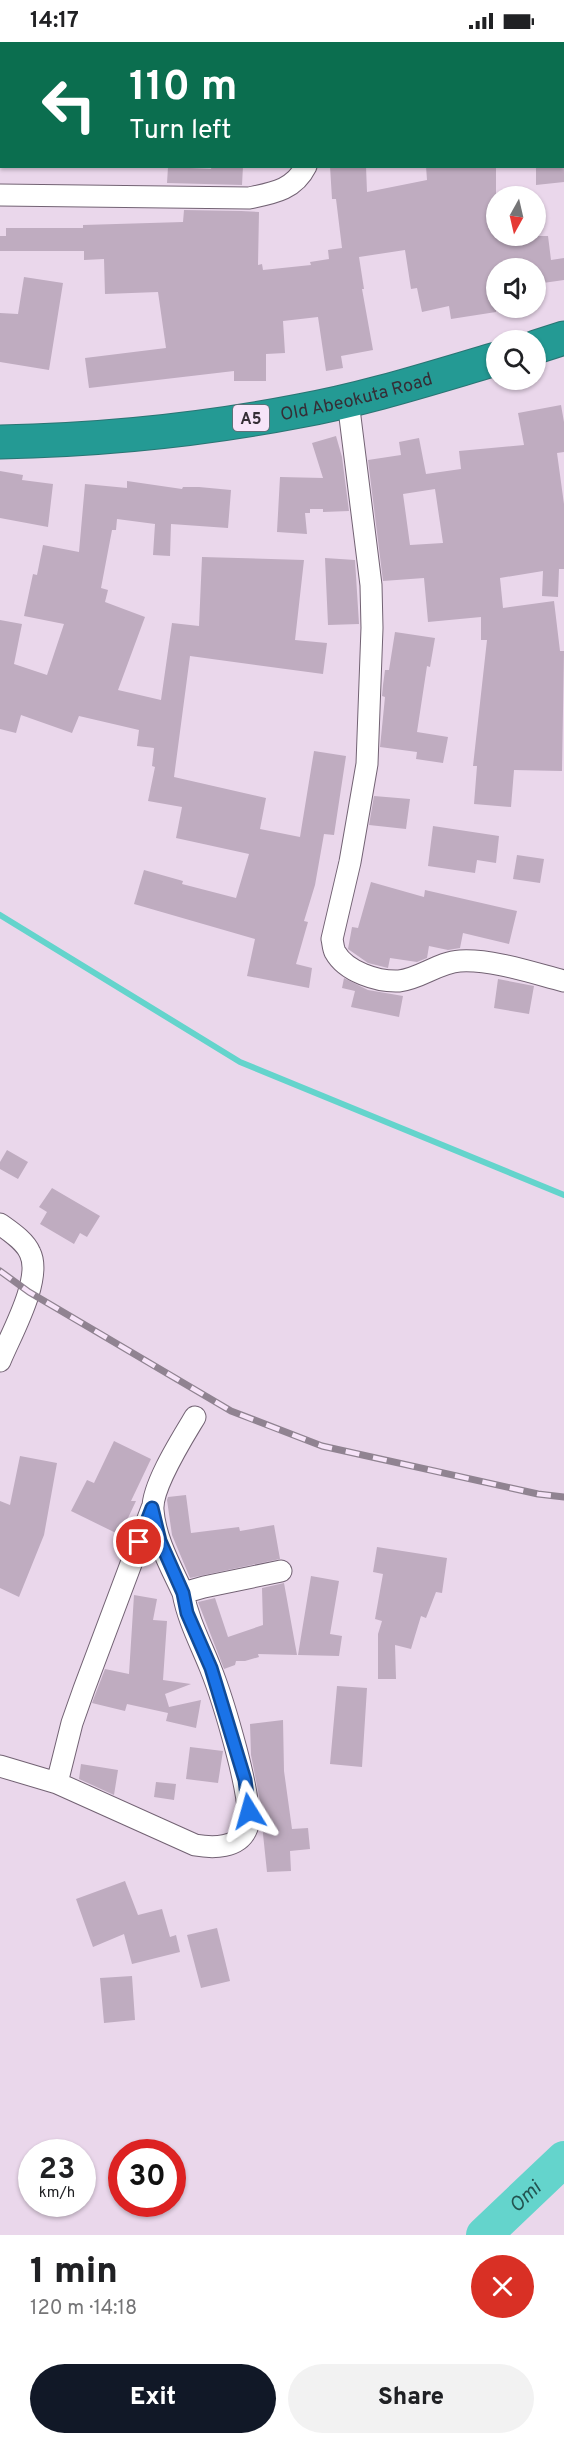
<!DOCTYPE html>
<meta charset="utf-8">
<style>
body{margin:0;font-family:Overpass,sans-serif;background:#f2f2f2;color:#202124;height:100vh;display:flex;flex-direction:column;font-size:22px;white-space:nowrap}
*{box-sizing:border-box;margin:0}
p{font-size:20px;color:#757577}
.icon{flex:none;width:33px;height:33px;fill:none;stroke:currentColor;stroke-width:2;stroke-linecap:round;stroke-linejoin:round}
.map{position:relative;height:2193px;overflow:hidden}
.panel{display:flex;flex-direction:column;background:#fff;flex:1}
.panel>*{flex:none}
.top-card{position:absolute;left:0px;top:0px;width:564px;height:126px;box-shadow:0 2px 4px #0004;background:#0b6e4f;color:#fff;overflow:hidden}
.needle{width:39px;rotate:188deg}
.controls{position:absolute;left:486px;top:144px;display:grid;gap:12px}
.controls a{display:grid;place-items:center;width:60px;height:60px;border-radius:50%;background:#fff;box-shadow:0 2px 4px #0004;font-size:30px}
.speed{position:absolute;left:18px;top:2097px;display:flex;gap:12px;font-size:30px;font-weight:700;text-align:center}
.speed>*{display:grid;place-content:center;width:78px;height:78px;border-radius:50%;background:#fff;box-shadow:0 2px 4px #0004;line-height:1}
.speed small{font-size:15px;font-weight:400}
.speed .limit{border:9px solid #d22;background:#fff;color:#111}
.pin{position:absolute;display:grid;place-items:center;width:51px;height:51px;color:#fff;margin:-26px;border:3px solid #fff;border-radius:50%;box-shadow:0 2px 6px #0007}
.me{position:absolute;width:66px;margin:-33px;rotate:352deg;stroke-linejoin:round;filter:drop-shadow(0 0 4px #0008)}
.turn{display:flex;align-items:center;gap:21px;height:126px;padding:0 30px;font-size:27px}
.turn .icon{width:78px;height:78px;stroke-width:2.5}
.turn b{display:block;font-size:42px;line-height:51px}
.round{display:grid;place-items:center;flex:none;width:63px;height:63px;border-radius:32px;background:#f2f2f2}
.head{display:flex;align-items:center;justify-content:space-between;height:102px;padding:0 30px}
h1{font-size:36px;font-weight:800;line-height:45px}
.cta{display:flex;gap:12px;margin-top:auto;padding:12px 30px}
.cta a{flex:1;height:69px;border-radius:36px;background:#111827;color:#fff;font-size:24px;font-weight:800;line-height:69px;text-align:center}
.cta a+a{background:#f2f2f2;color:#202124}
.status{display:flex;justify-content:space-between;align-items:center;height:42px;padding:0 30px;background:#fff;direction:ltr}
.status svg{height:16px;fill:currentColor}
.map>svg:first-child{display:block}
</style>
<div class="status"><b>14:17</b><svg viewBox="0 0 49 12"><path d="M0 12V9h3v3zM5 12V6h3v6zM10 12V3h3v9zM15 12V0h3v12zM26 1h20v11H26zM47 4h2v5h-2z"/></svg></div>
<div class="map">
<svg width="564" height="2193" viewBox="0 0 564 2193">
<rect width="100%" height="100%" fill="#ead7eb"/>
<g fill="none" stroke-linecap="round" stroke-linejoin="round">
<path stroke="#64d4cc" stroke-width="6" d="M 0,873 L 240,1020 L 564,1153"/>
<path stroke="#64d4cc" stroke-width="36" id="s1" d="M 484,2193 L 564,2117"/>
</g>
<path fill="#bfacc0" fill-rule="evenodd" d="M 212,124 L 243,124 L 242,143 L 167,141 L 168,125 L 211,127 Z
M 330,124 L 366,124 L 367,150 L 427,138 L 426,124 L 496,124 L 496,194 L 548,194 L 551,218 L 564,216 L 564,238 L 536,242 L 536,226 L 496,226 L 496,270 L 451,277 L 449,264 L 422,270 L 417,246 L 411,247 L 405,208 L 359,215 L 364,247 L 362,247 L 373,308 L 341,314 L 343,326 L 326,329 L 318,275 L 283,279 L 285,311 L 266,312 L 266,339 L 234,339 L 234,329 L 89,346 L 85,316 L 166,306 L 158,250 L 105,252 L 104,217 L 84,218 L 84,209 L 0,209 L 0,194 L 6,194 L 6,186 L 83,186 L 83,183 L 183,180 L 184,168 L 241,169 L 259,170 L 258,223 L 262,222 L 263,228 L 311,223 L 310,220 L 329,217 L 328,208 L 342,206 L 336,157 L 332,157 Z
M 536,124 L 564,124 L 564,140 L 536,143 Z
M 24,235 L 63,241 L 49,328 L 0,320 L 0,271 L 18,272 Z
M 561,363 L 564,380 L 564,410 L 557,411 L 564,462 L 564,527 L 559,527 L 558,555 L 542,554 L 543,529 L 500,536 L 503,566 L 554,559 L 560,609 L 564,609 L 562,729 L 514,728 L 511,765 L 474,762 L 477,724 L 473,724 L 487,598 L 481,598 L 481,575 L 428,580 L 424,536 L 383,539 L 368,418 L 401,413 L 399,400 L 419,396 L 426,432 L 461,427 L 459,409 L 524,403 L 518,371 ZM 435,447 L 443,501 L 410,503 L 403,452 Z
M 336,394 L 342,415 L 349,469 L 323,470 L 323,467 L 310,467 L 310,471 L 305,471 L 307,492 L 277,490 L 280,435 L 323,436 L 312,401 Z
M 0,429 L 23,433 L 22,438 L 53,442 L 48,485 L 0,476 Z
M 127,439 L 182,447 L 183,445 L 199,445 L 231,448 L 228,486 L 171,482 L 170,514 L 153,513 L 155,482 L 117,477 L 116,488 L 112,488 L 101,546 L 108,548 L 105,560 L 145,575 L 118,648 L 161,658 L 172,581 L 199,584 L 202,515 L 304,518 L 295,598 L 327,601 L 323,632 L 190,614 L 174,735 L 266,756 L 260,787 L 300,795 L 314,709 L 346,714 L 334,793 L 324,792 L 315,843 L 304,879 L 308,880 L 296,922 L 312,926 L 309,946 L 247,934 L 255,897 L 134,862 L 144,828 L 183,839 L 182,842 L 236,856 L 249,812 L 176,796 L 182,765 L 148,759 L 155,725 L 152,724 L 154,706 L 137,704 L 139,688 L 79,674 L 72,691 L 21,673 L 16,691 L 0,687 L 0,578 L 22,582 L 14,622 L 47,633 L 64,582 L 24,574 L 33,532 L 37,533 L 43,503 L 79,510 L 85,442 L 127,446 Z
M 325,516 L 355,518 L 359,582 L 328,583 Z
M 395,590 L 435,596 L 430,625 L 427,624 L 417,690 L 448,695 L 443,721 L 416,717 L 417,710 L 380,705 L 385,655 L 382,654 L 383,643 L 385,628 L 389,628 Z
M 374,754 L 410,757 L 406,787 L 369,783 Z
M 433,784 L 499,794 L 496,821 L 477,818 L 475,831 L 428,824 Z
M 517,813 L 544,817 L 540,841 L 513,837 Z
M 371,840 L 424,855 L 425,848 L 517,869 L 509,902 L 463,891 L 460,906 L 448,908 L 429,904 L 427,916 L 417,920 L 390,916 L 388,926 L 368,921 L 348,907 L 352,885 L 358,886 Z
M 344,936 L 368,948 L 403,954 L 399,975 L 351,965 L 355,949 L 342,946 Z
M 498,937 L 534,944 L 529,972 L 494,966 Z
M 7,1108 L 28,1120 L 18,1137 L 0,1127 L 0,1120 Z
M 52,1146 L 100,1174 L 87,1195 L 80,1191 L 74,1202 L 40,1182 L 47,1170 L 39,1165 Z
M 114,1399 L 151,1417 L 131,1459 L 136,1459 L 120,1493 L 71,1469 L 87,1438 L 94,1441 Z
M 20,1414 L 57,1421 L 44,1493 L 19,1555 L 0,1546 L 0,1459 L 10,1463 Z
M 186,1453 L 191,1491 L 239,1485 L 240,1489 L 274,1483 L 280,1517 L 190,1536 L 172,1493 L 167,1458 L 168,1455 Z
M 377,1505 L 447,1516 L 442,1551 L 436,1550 L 426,1576 L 421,1574 L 411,1607 L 395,1603 L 396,1637 L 378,1637 L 378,1592 L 382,1579 L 375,1577 L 383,1532 L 373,1530 Z
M 311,1534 L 339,1539 L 330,1592 L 342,1594 L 339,1614 L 298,1613 Z
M 284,1541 L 297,1613 L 258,1612 L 259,1615 L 245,1619 L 236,1619 L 235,1623 L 224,1627 L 198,1560 L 215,1556 L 228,1595 L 263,1583 L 262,1546 Z
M 134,1553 L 157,1557 L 153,1578 L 167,1579 L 163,1638 L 191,1642 L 165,1652 L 169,1665 L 201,1658 L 196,1686 L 166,1679 L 168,1671 L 127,1662 L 125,1669 L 92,1661 L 105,1627 L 129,1632 Z
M 337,1644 L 367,1646 L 362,1725 L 330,1722 Z
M 283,1678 L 284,1729 L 292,1787 L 308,1786 L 310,1807 L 290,1809 L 291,1829 L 267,1830 L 259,1754 L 251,1713 L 250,1682 Z
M 190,1705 L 223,1709 L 218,1741 L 186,1737 Z
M 81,1722 L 118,1728 L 114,1753 L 79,1737 Z
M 156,1740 L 176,1742 L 174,1758 L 154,1755 Z
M 125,1839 L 138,1873 L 162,1867 L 170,1895 L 176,1893 L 180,1910 L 132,1922 L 124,1892 L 93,1905 L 76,1857 Z
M 217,1886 L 230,1939 L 201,1946 L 187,1893 Z
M 132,1934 L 135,1978 L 104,1981 L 100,1936 Z"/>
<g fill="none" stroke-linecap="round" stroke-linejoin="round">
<defs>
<path id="street" d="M 305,0 L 305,2
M 0,153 L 249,156 C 273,151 294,148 306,124
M 348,359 L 371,543 L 372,586 L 367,722 L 350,820 L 332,897 C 333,901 333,906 335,910 C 346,930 378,940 399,939 C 420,937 439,920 460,919 C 492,917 533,931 564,939
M 0,1182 C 11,1190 25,1199 30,1211 C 43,1237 10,1294 0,1319
M 183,1551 C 171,1525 155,1497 153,1468 C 151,1445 183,1395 195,1375
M 0,1724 L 57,1741 L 195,1803 C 212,1806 239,1807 247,1786 C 256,1763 221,1652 210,1625 C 200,1600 188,1578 183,1551 L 204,1545 L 281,1529
M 57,1741 L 72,1681 L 84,1647 L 152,1466"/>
<g id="highway">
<path d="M 536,305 L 564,296"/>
<path id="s2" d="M 0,400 C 100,398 201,388 299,369 C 366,357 431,336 496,317"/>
</g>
</defs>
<use href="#street" stroke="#726273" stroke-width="23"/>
<use href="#highway" stroke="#2a7473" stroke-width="35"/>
<use href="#street" stroke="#fff" stroke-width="21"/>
<use href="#highway" stroke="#249a94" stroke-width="33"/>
<defs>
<path id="rail" d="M 0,1229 L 29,1250 L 231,1369 L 322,1404 L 538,1452 L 564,1455"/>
</defs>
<use href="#rail" stroke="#908391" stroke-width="7"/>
<use href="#rail" stroke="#f7e4f9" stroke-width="4.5" stroke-dasharray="14" stroke-linecap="butt"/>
</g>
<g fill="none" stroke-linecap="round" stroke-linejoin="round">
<defs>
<path id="route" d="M 139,1500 L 152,1466 L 160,1499 L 183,1551 L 187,1571 L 211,1626 L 245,1738 L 249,1769"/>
</defs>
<use href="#route" stroke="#114b97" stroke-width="15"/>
<use href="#route" stroke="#1a73e8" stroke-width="10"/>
</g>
<g text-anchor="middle" stroke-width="4.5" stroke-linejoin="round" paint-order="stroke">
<rect fill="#f7e4f9" stroke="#6f6570" stroke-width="1.5" x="233" y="363" width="36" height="26" rx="4.5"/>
<g font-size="16" font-weight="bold" fill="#352e36">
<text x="251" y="382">A5</text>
</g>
<g font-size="18" fill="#352e36" stroke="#f7e4f9">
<text dy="6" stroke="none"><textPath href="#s2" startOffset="360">Old Abeokuta Road</textPath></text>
</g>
<g font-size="20" font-style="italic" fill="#235451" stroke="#f7e4f9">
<text dy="7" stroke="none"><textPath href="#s1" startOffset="56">Omi</textPath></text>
</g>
</g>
</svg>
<div class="controls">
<a><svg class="needle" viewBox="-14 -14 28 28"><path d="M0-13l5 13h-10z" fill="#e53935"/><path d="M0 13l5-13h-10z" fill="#757577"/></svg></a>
<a><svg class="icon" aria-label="sound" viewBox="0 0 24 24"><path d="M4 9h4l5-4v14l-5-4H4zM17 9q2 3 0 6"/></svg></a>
<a><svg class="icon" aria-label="search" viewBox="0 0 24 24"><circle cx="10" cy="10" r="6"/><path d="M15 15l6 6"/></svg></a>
</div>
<div class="speed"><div>23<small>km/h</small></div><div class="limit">30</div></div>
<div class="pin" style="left:139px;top:1500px;background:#d93025"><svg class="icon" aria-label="arrive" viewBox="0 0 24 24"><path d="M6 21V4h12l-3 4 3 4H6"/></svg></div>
<svg class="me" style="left:249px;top:1769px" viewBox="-20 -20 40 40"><path d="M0-17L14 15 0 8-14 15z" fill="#1a73e8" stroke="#fff" stroke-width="4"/></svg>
<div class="top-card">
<div class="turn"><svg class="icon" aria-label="left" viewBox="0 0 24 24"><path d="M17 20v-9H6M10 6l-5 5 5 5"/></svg><div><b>110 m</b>Turn left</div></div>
</div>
</div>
<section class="panel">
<div class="head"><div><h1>1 min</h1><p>120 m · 14:18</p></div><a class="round" style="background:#d93025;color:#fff"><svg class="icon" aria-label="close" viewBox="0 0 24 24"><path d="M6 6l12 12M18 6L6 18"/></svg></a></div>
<div class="cta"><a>Exit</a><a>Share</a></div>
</section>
